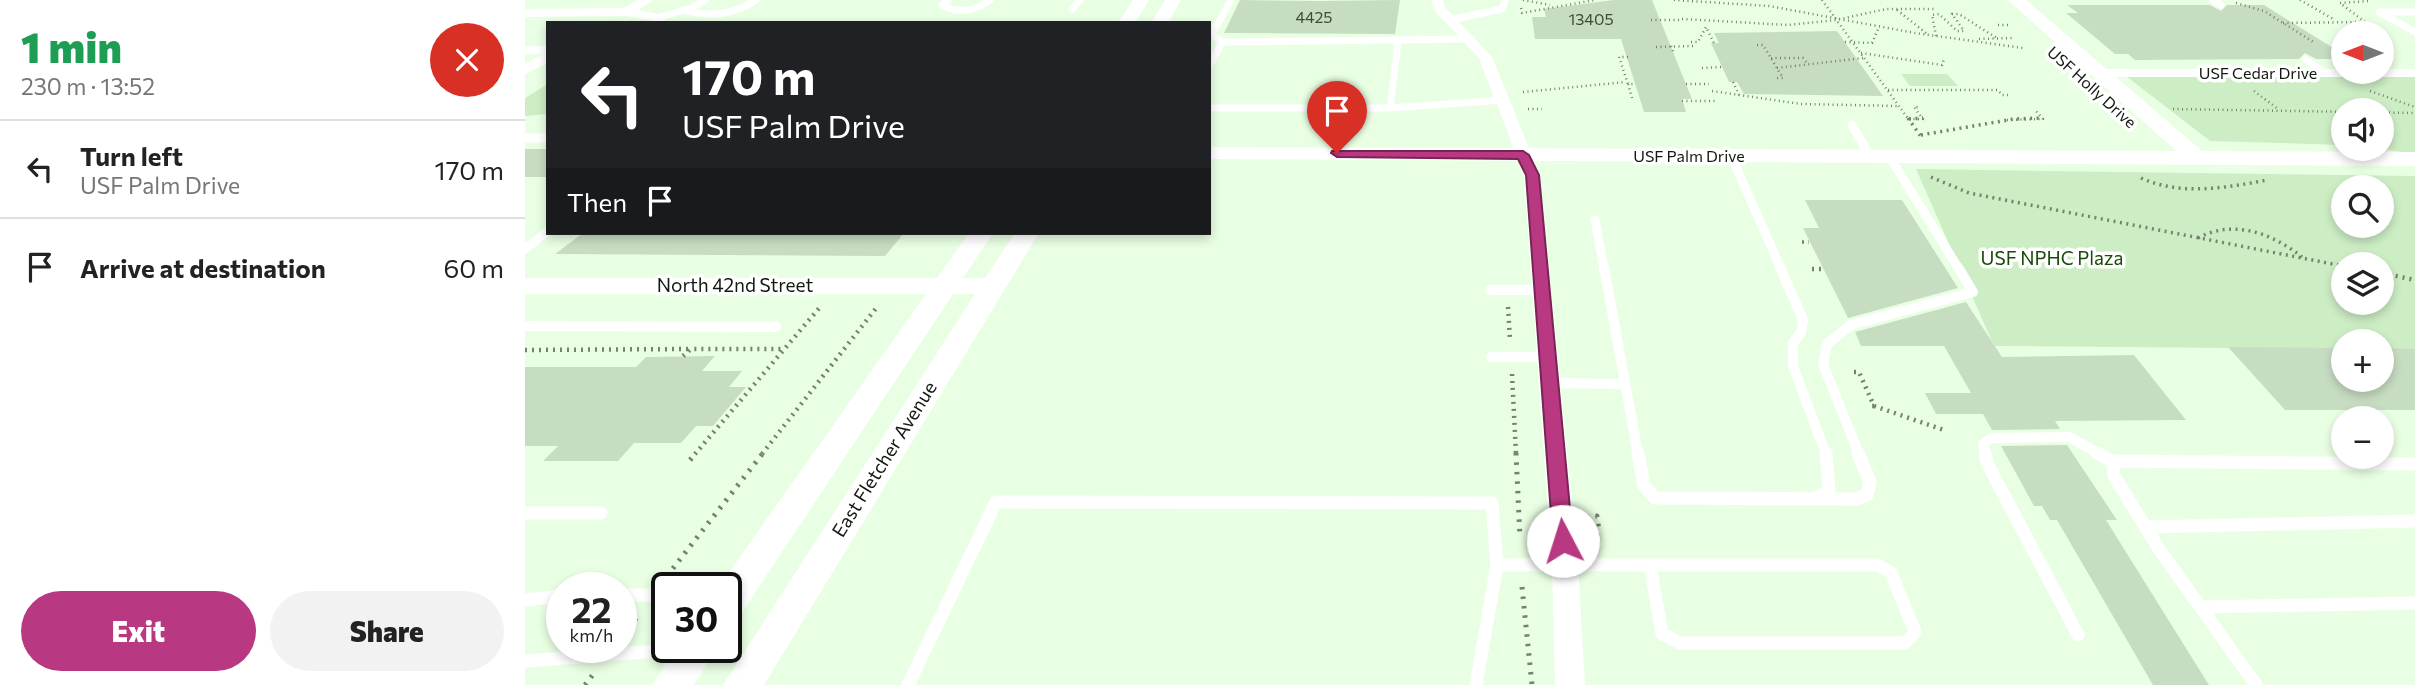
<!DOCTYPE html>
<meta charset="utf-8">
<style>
body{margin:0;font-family:Commissioner,sans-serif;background:#f2f2f2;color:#222;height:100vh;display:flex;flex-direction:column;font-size:26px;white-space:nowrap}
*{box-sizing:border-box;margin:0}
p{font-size:23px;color:#767676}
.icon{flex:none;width:38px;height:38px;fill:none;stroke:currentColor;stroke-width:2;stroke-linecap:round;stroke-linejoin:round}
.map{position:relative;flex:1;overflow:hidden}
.panel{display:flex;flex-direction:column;background:#fff;width:525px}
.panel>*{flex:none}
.guide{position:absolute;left:21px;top:21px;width:665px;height:214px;border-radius:0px;box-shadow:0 4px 10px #0003;background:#202124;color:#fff;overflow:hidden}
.needle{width:46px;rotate:270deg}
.fabs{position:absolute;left:1806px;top:21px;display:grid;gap:14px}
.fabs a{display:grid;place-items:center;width:63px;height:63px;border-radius:50%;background:#fff;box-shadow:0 4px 10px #0003;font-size:35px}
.speed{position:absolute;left:21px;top:572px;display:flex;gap:14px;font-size:35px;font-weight:700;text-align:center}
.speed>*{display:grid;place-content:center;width:91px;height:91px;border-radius:50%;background:#fff;box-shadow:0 4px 10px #0003;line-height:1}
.speed small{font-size:18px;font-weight:400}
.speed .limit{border:4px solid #111;border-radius:10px;background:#fff;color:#111}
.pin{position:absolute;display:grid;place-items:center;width:60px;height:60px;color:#fff;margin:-72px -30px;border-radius:50% 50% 50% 0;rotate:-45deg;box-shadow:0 0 7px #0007}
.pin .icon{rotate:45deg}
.me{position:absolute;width:77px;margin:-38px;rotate:355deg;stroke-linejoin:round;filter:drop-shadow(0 0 5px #0008)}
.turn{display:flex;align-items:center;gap:24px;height:147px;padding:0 21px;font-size:32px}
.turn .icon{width:91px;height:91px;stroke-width:2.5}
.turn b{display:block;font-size:49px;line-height:60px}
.then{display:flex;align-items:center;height:66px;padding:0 21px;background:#0003;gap:14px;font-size:26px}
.round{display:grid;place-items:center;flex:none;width:74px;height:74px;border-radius:37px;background:#f2f2f2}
.head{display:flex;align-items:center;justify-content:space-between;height:119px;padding:0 21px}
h1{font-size:42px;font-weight:800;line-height:52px;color:#1e9e55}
.action{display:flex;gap:14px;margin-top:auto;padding:14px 21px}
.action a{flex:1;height:80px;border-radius:42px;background:#b93882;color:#fff;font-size:28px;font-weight:800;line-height:80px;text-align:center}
.action a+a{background:#f2f2f2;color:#222}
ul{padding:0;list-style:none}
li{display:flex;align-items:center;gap:21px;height:98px;padding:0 21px;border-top:2px solid #e0e0e0}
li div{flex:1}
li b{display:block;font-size:26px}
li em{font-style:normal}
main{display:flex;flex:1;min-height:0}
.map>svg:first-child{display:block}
</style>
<main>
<section class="panel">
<div class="head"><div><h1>1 min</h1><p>230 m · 13:52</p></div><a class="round" style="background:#d93025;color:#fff"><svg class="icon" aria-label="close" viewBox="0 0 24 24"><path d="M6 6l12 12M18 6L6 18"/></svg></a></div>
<ul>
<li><svg class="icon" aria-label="left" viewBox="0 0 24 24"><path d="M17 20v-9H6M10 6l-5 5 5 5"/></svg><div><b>Turn left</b><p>USF Palm Drive</p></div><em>170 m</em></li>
<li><svg class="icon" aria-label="arrive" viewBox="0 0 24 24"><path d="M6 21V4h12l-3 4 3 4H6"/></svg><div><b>Arrive at destination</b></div><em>60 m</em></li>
</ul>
<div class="action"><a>Exit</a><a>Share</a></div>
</section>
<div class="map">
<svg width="1890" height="685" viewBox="0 0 1890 685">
<rect width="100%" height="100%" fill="#e9ffe3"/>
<path fill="#cdeec5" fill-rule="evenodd" d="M 1597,73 L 1890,75 L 1890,154 L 1857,149 L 1857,110 L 1818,110 L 1818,145 L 1685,141 Z
M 1376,74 L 1422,74 L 1433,86 L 1385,86 Z
M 23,84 L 23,114 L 0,116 L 0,98 Z
M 1391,169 L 1890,176 L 1890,350 L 1857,349 L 1857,341 L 1818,341 L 1818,349 L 1469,346 ZM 1818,187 L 1857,187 L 1857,226 L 1818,226 ZM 1818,264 L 1857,264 L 1857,303 L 1818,303 Z"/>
<path fill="#c7ddc2" d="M 715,0 L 795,1 L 875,0 L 870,34 L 699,33 Z
M 1089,0 L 1127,0 L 1167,99 L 1157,99 L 1161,112 L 1119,112 L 1096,39 L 1010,39 L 1007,17 L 1021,17 L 1019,9 Z
M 1542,5 L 1685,5 L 1696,11 L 1702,5 L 1739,5 L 1818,54 L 1818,59 L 1791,59 L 1780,53 L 1774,59 L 1610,60 L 1603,54 L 1590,54 L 1541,13 L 1553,13 Z
M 1312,31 L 1358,96 L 1219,94 L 1212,82 L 1204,82 L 1186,43 L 1194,43 L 1189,33 Z
M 0,149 L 23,149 L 23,177 L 0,177 Z
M 1280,200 L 1377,200 L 1433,288 L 1323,318 L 1278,228 L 1294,228 Z
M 58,233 L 379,233 L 360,256 L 30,254 Z
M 1441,302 L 1477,357 L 1609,355 L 1661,420 L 1530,421 L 1535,429 L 1467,430 L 1458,414 L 1411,414 L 1400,393 L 1446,393 L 1419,346 L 1336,346 L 1330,332 Z
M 1703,347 L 1818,348 L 1818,380 L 1857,380 L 1857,348 L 1890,349 L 1890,410 L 1760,410 Z
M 190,356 L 177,371 L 217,371 L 204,387 L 221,387 L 188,426 L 171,426 L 156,443 L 109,443 L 93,461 L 18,461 L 33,446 L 0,446 L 0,367 L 111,367 L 121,357 Z
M 1542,445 L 1592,520 L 1581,520 L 1684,685 L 1628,685 L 1532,520 L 1525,520 L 1517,506 L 1509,506 L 1476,446 Z"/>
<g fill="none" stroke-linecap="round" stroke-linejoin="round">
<path stroke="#748270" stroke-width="2.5" stroke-dasharray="1 3.5" stroke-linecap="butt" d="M 998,0 L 1025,5
M 1149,0 L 1244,6 L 1390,33 L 1498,48
M 1297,0 L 1384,120
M 1775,0 L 1810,20
M 1711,3 L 1739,11 L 1790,43
M 996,8 L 997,13 L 1070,0
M 1372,10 L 1401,33
M 1157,19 L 1263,25 L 1311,20 L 1361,9 L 1410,9
M 1126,20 L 1157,20
M 1840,22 L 1815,3 L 1843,1
M 1758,23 L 1840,22
M 1473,25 L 1484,25
M 1411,36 L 1407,15 L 1414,14 L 1432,31 L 1439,31 L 1427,14 L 1434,14 L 1473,39
M 1454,39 L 1488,38
M 1166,42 L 1173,42 L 1181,27 L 1189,43
M 1320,42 L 1347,43 L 1354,27
M 1232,45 L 1238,45 L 1258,78 L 1251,78
M 1146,46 L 1149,54
M 1131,47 L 1168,46
M 1336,53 L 1417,65 L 1419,59
M 1103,57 L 1094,57 L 1103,84
M 1246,58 L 1278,58 L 1282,63
M 1177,68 L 1197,67
M 1252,68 L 1338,58
M 1208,82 L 1214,95
M 1161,84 L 1184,84
M 1363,90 L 1473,90 L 1477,95 L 1483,95
M 1187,91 L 1276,104 L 1373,106
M 1729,91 L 1753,109
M 1845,91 L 1890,107
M 998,92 L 1101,82
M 1107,98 L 1103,84 L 1111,84
M 1157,101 L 1191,101
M 1003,109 L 1017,109
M 1648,109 L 1890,113
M 1384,119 L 1398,119 L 1389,107 L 1393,107
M 1482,120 L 1518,119 L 1511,111"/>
<path stroke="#748270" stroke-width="3.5" stroke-dasharray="2 4.5" stroke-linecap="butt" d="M 1383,118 L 1397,138
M 1384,119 L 1398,118
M 1396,135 L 1489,119 L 1517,118
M 1406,177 L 1444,193 L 1818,266
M 1616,178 C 1656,196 1700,188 1742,180
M 1673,238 C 1708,219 1747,233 1777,257
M 1277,242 L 1284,242"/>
<path stroke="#748270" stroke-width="4.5" stroke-dasharray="2 5" stroke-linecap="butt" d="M 1287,269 L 1296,269
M 1857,273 L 1890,280
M 983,307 L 985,340
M 0,350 L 166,349
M 158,356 L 166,349 L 259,349
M 1329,372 L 1334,372 L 1349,406 L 1344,406
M 987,374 L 991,454
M 1349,406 L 1419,430
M 170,454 L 296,306
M 237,454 L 352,307"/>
<path stroke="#748270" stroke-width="5" stroke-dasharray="2.5 7" stroke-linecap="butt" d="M 991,453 L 995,538
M 165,460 L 171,453
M 1061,517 L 1072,516 L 1074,532 L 1063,544
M 142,576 L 238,453
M 997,587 L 1007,685
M 98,635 L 114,614
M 60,685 L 69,673"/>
<path stroke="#fff" stroke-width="7" d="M 423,0 L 417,5 C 433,14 451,11 465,0
M 706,0 L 687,34 L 697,42 L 946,39
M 1688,0 L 1696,5
M 547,9 L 555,0
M 158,10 C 184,18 208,15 231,0
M 1890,12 L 1854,12 L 1890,32
M 132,18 L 167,8 L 180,0
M 924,20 L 977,9 L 980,0
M 1780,59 L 1800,73
M 684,67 L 697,42
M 684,108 L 865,108 L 978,100
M 865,108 L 873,42"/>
<path stroke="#fff" stroke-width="9" d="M 1327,125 L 1345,156
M 0,138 L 23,138
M 1206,156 L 1256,269
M 1364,156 L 1434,269
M 1070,220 L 1079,269
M 0,249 L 23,231"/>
<path stroke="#fff" stroke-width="10" d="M 1079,267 L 1113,454
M 1255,267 L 1278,320 L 1276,332 L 1268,343 L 1268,366 L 1301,454
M 965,290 L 1019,290
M 0,326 L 251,327
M 966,357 L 1022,357
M 1026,383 L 1099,384
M 1334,454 L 1298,364 L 1302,344 L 1326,325 L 1448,292 L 1433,267
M 1460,454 L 1458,444 L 1466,438 L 1544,437 L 1575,454"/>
<path stroke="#fff" stroke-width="13" d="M 1113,453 L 1119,486 L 1130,498 L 1330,499 L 1342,495 L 1345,482 L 1333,453
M 1460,453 L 1462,463 L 1553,635
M 1572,453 L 1587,461
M 1291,498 L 1304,490 L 1301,453
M 0,513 L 76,513
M 1621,527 L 1890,521
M 1125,565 L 1353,565 L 1366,573 L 1390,632 L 1380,643 L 1155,643 L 1137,634 Z
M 96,595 L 142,595
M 0,600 L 37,596
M 1675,607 L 1890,603
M 0,661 L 172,648
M 383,685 L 471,502 L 967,503 L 972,565
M 951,685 L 972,565 L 1125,565
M 1731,685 L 1636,552 L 1589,476 L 1587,461 L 1890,464"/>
<path fill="#fff" fill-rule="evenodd" d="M 113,0 L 128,0 L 113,10 L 137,15 L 142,23 L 101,16 L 0,17 L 0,9 L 98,8 Z
M 906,0 L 918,0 L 919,6 L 967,57 L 1015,175 L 1053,565 L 1060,685 L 1030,685 L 1027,565 L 999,175 L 954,58 L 909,10 Z
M 0,46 L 23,46 L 23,63 L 0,74 L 0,64 L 18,54 L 0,54 Z
M 1818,69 L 1818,72 L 1857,72 L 1857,69 L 1890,69 L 1890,77 L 1576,77 L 1569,73 L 1576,69 Z"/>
<path fill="#fff" fill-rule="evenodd" d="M 608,0 L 624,0 L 610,23 L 593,23 Z
M 640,0 L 656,0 L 643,23 L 626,23 Z
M 1483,0 L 1501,0 L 1677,151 L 1890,152 L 1890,166 L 684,159 L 684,147 L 1651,151 Z
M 444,233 L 468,233 L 438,278 L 460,278 L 490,233 L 514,233 L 239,685 L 198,685 L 450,294 L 428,294 L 214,617 L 201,621 L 201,588 L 193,588 L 401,294 L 0,294 L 0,278 L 412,278 Z
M 151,648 L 192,648 L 169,685 L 127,685 Z"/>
</g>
<path fill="#b93882" stroke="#782454" stroke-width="2" d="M 807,151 L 998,151 L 1004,155 L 1014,175 L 1048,541 L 1045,546 L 1031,546 L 1028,541 L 1001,175 L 993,159 L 812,157 L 806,153 Z"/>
<g text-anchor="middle" stroke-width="7" stroke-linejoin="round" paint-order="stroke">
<g font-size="16" fill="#3f4a3c">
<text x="789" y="23">4425</text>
<text x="1066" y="25">13405</text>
</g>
<g font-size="16" fill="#121910" stroke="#fff">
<text x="1733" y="79">USF Cedar Drive</text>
<text transform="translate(1567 87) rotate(42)" y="6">USF Holly Drive</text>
<text x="1164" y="162">USF Palm Drive</text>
</g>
<g font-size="19" fill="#1a4b0b" stroke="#fff">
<text x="1527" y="265">USF NPHC Plaza</text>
</g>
<g font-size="19" fill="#121910" stroke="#fff">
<text x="210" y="292">North 42nd Street</text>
<text transform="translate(359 459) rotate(-58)" y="7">East Fletcher Avenue</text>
</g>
</g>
</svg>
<div class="fabs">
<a><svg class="needle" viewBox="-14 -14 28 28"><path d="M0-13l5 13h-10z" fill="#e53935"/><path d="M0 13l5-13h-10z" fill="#767676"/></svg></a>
<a><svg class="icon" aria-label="sound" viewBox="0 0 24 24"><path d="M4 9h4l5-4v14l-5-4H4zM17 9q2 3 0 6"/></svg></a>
<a><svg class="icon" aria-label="search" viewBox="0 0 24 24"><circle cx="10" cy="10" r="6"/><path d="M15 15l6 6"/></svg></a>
<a><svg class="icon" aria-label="layers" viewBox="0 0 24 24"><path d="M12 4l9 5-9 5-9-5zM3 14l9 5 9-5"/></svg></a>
<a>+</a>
<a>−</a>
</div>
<div class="speed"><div>22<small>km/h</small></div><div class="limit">30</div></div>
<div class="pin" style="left:812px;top:153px;background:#d93025"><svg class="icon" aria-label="arrive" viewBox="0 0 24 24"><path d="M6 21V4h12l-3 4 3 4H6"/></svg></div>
<svg class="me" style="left:1038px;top:541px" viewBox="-20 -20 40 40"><circle r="19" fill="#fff"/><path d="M0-13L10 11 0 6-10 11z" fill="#b93882"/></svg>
<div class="guide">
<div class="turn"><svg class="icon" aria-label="left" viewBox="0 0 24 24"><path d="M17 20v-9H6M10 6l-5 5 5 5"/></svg><div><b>170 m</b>USF Palm Drive</div></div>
<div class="then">Then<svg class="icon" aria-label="arrive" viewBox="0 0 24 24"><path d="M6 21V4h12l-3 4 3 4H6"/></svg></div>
</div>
</div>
</main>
